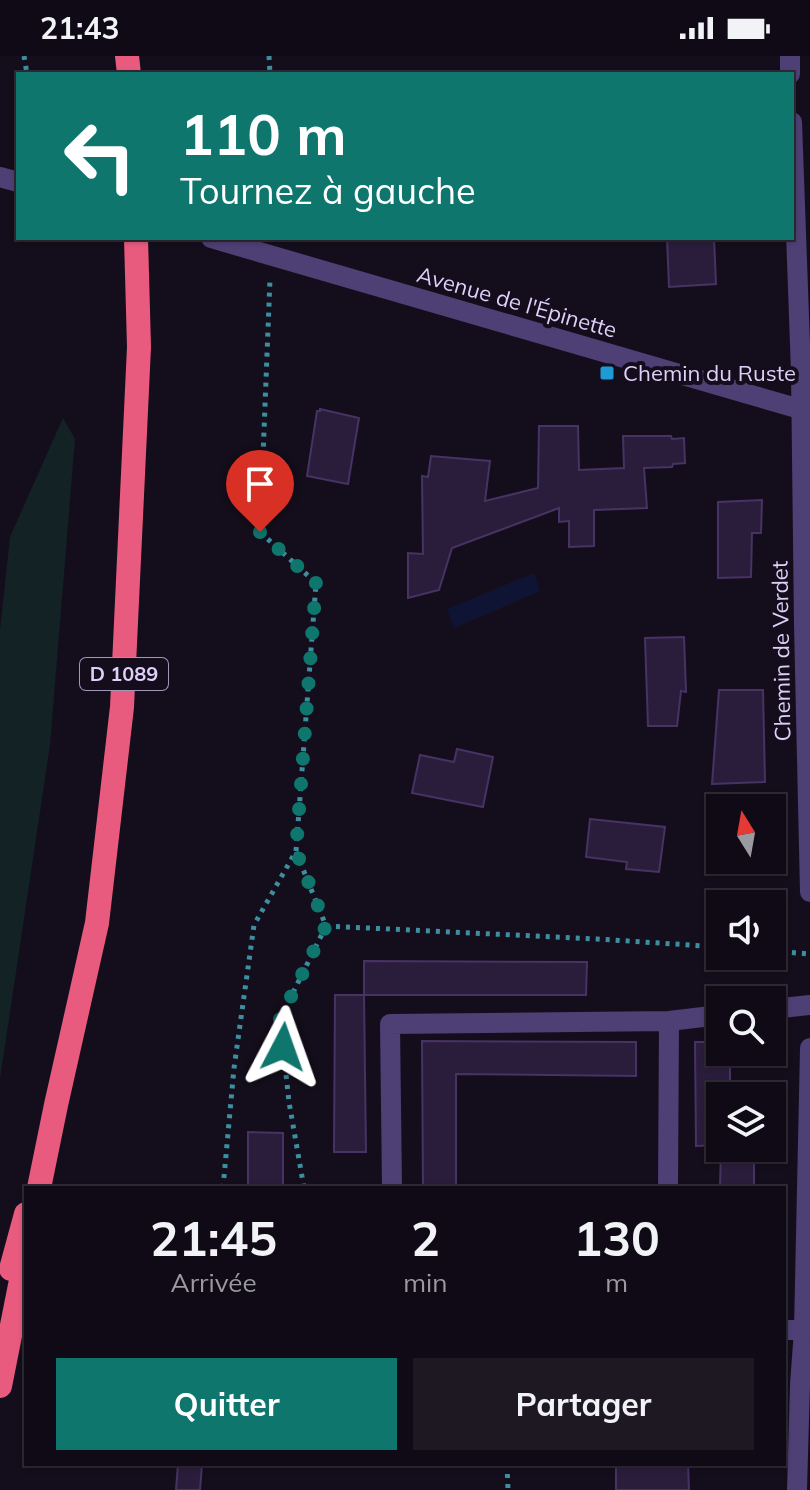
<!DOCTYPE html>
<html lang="fr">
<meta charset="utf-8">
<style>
body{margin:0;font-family:Mulish,sans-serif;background:#1d1822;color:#f1f3f6;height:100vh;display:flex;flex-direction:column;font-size:30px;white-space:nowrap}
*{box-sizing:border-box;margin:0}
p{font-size:26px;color:#9b9aa0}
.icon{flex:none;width:44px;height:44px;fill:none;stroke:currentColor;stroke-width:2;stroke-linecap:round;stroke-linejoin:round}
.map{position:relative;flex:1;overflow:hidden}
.side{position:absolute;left:24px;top:1130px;width:762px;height:280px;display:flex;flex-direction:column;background:#0f0a15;border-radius:0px;box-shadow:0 2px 6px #0004,0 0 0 2px #2f2b34}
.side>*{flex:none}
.top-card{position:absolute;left:16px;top:16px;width:778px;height:168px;border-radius:0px;box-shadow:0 2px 6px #0004,0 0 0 2px #2f2b34;background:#0f766e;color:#fff;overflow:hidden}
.needle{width:52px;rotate:349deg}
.controls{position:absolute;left:706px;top:738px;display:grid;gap:16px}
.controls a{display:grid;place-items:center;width:80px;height:80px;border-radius:0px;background:#0f0a15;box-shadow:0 2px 6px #0004,0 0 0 2px #2f2b34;font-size:40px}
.pin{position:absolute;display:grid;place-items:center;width:68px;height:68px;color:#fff;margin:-82px -34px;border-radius:50% 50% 50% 0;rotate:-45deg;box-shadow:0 0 8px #0007}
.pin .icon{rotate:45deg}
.me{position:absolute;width:88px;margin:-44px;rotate:4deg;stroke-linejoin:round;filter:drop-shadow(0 0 6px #0008)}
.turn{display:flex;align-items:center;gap:28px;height:168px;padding:0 32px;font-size:36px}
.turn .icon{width:104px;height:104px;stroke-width:2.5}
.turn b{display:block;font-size:56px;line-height:68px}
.eta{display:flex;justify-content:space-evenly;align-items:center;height:136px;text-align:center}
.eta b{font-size:48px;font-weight:700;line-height:56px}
.primary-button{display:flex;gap:16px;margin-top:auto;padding:16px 32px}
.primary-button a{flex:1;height:92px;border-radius:0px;background:#0f766e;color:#fff;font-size:32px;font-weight:700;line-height:92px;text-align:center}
.primary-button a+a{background:#1d1822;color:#f1f3f6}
.status{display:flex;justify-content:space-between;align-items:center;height:56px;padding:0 40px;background:#0f0a15;direction:ltr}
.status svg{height:22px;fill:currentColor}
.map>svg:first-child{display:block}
</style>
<div class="status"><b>21:43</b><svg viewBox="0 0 49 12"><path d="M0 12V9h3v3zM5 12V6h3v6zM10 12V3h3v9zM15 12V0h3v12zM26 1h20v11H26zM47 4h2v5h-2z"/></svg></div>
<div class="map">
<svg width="810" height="1434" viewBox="0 0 810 1434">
<rect width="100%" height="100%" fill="#140e1c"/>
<path fill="#122225" d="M 63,362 L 75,383 L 50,689 L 0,1023 L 0,574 L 10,481 Z"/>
<path fill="#0f1435" d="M 534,517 L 540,535 L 454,572 L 447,553 Z"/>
<path fill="#2a1d3b" stroke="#473264" stroke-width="2" d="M 667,182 L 714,182 L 716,228 L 669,231 Z
M 320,353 L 359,362 L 348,428 L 307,420 L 317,355 L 320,355 Z
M 539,370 L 578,370 L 579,414 L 624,412 L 623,380 L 671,380 L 672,383 L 684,382 L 685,407 L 673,408 L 672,411 L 644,412 L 647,452 L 594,454 L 594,490 L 569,491 L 569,465 L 559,466 L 559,452 L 452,492 L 439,534 L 408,542 L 408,497 L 423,498 L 422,420 L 428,421 L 431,400 L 490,405 L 485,445 L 538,432 Z
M 762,444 L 761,477 L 752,477 L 751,521 L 718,522 L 718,446 Z
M 684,581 L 686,636 L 681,635 L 677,670 L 648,670 L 645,582 Z
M 719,634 L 763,634 L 765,726 L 712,728 Z
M 457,693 L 493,701 L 483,751 L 412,737 L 420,699 L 454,706 Z
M 590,763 L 665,771 L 659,816 L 626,813 L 627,806 L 586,801 Z
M 364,905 L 587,906 L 586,939 L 364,939 Z
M 335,939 L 364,939 L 366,1096 L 334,1096 Z
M 422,985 L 636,986 L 636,1020 L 456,1018 L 456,1132 L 423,1132 Z
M 695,986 L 720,986 L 720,996 L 730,996 L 730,1040 L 720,1040 L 720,1089 L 696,1090 Z
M 248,1076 L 283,1077 L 283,1132 L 248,1132 Z
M 721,1092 L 754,1092 L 754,1132 L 720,1132 Z
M 178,1408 L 202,1408 L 200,1434 L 176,1434 Z
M 659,1408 L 688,1408 L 689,1434 L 616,1434 L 616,1411 Z"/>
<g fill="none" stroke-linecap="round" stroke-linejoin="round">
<path stroke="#3d8fa0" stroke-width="5" stroke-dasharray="4 6" stroke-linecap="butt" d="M 24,0 L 27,18
M 269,0 L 270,18
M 296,796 L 326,870 L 280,963 L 289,1046 L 304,1132
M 326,870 L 597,883 L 720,891
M 772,895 L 810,898
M 223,1132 L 234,1012 L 254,869 L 296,795 L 316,527 L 260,476 L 270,223
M 507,1408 L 508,1434"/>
<path stroke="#4e3f75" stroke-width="20" d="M 790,0 L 790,18
M 792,66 L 801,316 L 804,569 L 810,836
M 0,121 L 18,126
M 211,182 L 810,356
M 772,953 L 810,949
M 392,1132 L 390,968 L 669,965 L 720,959
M 668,1132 L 669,965
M 784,1274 L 804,1274
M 797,1434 L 800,1328 L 804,1274 L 810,992"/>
<path stroke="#e85b7f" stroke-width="24" d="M 127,0 L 129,18
M 39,1132 L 56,1049 L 97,867 L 122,651 L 139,291 L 136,182
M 11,1213 L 26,1158
M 0,1330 L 26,1199"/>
</g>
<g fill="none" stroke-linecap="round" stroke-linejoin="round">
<path stroke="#0f766e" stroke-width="14" stroke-dasharray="0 25.2" d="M 260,476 L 316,527 L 296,795 L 326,870 L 280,963 L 283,991"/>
</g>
<rect fill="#1e9ad7" stroke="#140e1c" stroke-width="3" x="599" y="309" width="16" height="16" rx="4"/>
<g text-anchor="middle" stroke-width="8" stroke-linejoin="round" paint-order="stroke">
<rect fill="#140e1c" stroke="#a196b7" stroke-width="2" x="80" y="602" width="88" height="32" rx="6"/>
<g font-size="20" font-weight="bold" fill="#ded0f9">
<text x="124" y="625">D 1089</text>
</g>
<g font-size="22" fill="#ded0f9" stroke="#140e1c">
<text transform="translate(517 246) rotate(16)" y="8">Avenue de l'Épinette</text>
<text transform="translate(781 595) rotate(-91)" y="8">Chemin de Verdet</text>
</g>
<g font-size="22" fill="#ded0f9" stroke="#140e1c" text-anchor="start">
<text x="623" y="325">Chemin du Ruste</text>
</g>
</g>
</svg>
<div class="controls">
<a><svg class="needle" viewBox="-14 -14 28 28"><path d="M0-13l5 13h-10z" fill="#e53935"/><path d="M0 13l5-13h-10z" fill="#9b9aa0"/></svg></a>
<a><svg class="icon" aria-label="sound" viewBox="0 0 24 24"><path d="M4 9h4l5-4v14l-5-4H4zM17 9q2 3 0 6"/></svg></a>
<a><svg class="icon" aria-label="search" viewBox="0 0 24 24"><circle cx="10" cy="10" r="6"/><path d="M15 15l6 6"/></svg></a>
<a><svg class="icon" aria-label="layers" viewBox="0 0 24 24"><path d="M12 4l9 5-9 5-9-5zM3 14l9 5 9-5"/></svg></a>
</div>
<div class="pin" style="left:260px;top:476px;background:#d93025"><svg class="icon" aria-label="arrive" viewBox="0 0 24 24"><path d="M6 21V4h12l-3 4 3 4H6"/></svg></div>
<svg class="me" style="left:283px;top:991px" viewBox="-20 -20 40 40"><path d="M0-17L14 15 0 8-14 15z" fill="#0f766e" stroke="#fff" stroke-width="4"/></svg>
<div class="top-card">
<div class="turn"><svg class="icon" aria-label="left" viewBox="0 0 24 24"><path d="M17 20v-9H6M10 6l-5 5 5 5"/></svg><div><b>110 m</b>Tournez à gauche</div></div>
</div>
<section class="side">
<div class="eta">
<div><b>21:45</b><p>Arrivée</p></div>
<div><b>2</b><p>min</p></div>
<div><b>130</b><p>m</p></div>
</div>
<div class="primary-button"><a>Quitter</a><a>Partager</a></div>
</section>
</div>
